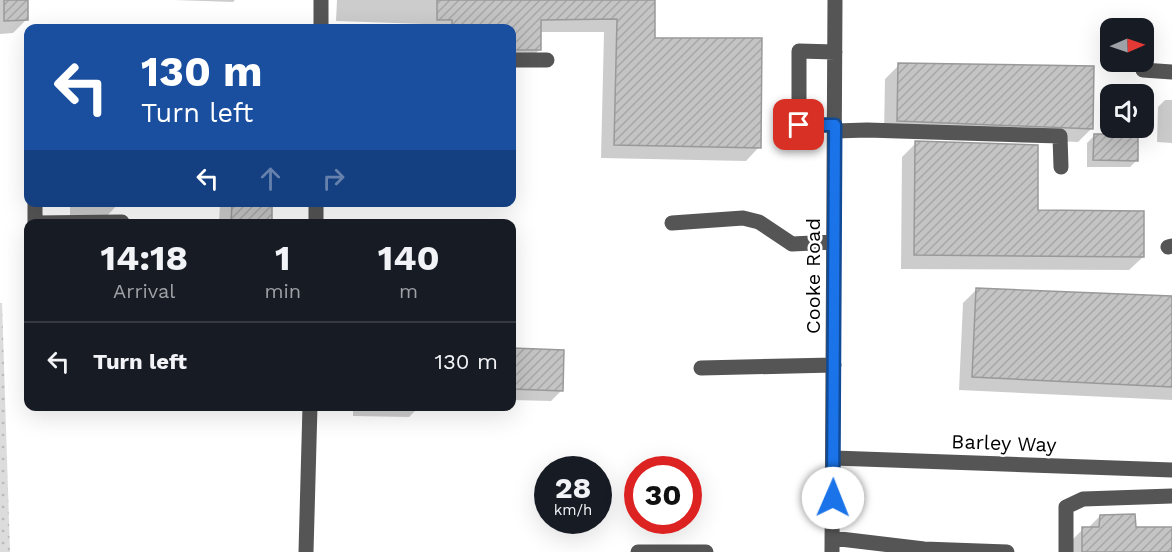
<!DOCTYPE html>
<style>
body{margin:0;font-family:"Work Sans",sans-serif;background:#242831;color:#f1f3f6;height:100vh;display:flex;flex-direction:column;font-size:22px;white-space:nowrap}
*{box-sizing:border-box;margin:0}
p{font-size:20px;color:#9ea1a6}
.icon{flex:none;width:33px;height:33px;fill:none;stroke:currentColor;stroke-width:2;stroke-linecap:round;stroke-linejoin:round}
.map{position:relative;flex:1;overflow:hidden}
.details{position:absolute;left:24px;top:219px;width:492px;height:192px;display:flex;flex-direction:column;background:#171b24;border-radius:12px;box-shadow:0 6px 24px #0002}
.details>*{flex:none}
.top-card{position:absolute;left:24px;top:24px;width:492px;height:183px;border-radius:12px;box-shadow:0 6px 24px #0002;background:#1a4fa0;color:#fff;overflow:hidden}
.needle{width:39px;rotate:88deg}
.buttons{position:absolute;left:1100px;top:18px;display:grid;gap:12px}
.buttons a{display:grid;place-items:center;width:54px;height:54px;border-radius:12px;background:#171b24;box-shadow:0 6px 24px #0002;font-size:30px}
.speed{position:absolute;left:534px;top:456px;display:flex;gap:12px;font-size:30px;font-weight:700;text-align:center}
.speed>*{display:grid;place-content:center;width:78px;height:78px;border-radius:50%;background:#171b24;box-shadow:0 6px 24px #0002;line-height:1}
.speed small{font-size:15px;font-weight:400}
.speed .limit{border:9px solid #d22;background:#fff;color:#111}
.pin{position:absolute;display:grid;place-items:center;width:51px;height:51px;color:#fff;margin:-26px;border-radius:12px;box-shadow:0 3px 9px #0006}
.me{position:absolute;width:66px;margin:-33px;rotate:1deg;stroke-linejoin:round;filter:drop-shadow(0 0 4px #0008)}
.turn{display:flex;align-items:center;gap:21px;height:126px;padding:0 18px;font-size:27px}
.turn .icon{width:78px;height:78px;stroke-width:2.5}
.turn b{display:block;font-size:42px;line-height:51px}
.lanes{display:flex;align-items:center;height:57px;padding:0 18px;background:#0003;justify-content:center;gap:30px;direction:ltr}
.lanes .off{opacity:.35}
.eta{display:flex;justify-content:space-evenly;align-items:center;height:102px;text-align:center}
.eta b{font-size:36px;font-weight:700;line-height:42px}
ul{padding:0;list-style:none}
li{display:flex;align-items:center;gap:18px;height:78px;padding:0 18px;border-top:2px solid #363941}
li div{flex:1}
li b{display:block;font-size:22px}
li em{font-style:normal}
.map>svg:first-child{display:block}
</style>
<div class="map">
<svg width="1172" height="552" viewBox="0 0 1172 552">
<defs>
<pattern id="grass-dots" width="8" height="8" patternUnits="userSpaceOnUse" patternTransform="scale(1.5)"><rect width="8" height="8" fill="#dcdcdc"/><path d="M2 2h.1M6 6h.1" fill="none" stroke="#bbb" stroke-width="1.8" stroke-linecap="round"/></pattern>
<pattern id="building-hatch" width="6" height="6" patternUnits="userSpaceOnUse" patternTransform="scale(1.5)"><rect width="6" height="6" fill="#c4c4c4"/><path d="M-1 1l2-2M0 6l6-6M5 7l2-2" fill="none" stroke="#a7a7a7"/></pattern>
</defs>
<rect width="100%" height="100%" fill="#fff"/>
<path fill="url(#grass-dots)" d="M 0,303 L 2,303 L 10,552 L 0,552 Z"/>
<path fill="#0003" d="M 0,0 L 27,0 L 26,20 L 13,33 L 0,34 Z
M 174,0 L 235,0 L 233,2 Z
M 337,0 L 653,0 L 654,39 L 759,147 L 746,161 L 601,158 L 604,32 L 539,32 L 539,50 L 526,63 L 512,63 L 512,28 L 424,28 L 424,24 L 336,21 Z
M 899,65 L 1092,128 L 1078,142 L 884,134 L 885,79 Z
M 1165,100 L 1172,100 L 1172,143 L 1157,142 L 1158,107 Z
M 1094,136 L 1137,160 L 1130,167 L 1087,167 L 1087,143 Z
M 916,143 L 1036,211 L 1143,257 L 1129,270 L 901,269 L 902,157 Z
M 70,202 L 120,202 L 106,217 L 70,217 Z
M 220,202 L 271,202 L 271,224 L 219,224 Z
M 977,289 L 1172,298 L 1172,400 L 959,390 L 963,303 Z
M 512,350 L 563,351 L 562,390 L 551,401 L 512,400 Z
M 353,406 L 420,406 L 409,417 L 353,416 Z
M 1100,516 L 1134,529 L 1172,529 L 1172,552 L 1069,552 L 1069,543 L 1083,529 L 1087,529 Z"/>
<path fill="url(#building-hatch)" stroke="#999" stroke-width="1.5" d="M 4,0 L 28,0 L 28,20 L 4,21 Z
M 437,0 L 655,0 L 655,38 L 762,38 L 761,148 L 614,145 L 617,19 L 541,20 L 541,50 L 512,50 L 512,28 L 452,28 L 452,20 L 437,20 Z
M 898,63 L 1094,66 L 1093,129 L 897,121 Z
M 1094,134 L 1138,134 L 1138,161 L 1093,160 Z
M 915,141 L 1038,145 L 1038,210 L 1144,211 L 1144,257 L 914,255 Z
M 232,202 L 272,202 L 272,224 L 231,224 Z
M 976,288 L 1172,296 L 1172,387 L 972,377 Z
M 512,348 L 564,350 L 563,391 L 512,389 Z
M 1135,514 L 1136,527 L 1172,527 L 1172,552 L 1082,552 L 1082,527 L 1099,527 L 1100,515 Z"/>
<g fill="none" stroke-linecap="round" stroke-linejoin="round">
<path stroke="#555" stroke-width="15" d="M 321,28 L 321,0
M 512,60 L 547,60
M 1143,70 L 1172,72
M 835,125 L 799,125 L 799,51 L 835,52
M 835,131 L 867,130 L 1060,136 L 1061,167
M 35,202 L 35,224
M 35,223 L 122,222
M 672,223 L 743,218 L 759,222 L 792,244 L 834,242
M 316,224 L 316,202
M 1168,247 L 1172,246
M 701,368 L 834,365
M 834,458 L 1172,470
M 832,538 L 924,549 L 1007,552
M 306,552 L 310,406
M 638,552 L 706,552
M 832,552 L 835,0
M 1066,552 L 1066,507 L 1083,499 L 1172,496"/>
</g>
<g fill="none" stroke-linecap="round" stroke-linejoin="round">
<defs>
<path id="route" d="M 799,125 L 835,125 L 833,498"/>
</defs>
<use href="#route" stroke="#114b97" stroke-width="15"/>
<use href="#route" stroke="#1a73e8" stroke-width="10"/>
</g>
<g text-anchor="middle" stroke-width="5" stroke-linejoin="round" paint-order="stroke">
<g font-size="20" fill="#000" stroke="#fff">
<text transform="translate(813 276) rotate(-90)" y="7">Cooke Road</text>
<text transform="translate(1004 443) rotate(2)" y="7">Barley Way</text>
</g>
</g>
</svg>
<div class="buttons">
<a><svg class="needle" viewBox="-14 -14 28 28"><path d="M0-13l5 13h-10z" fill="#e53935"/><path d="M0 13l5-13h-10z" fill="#9ea1a6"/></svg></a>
<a><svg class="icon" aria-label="sound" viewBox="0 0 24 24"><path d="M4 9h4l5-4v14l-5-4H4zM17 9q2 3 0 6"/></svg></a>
</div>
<div class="speed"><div>28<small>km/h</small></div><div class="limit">30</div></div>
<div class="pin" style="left:799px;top:125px;background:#d93025"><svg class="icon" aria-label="arrive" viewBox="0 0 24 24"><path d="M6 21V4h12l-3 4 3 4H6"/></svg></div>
<svg class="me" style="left:833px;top:498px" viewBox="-20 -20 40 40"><circle r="19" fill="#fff"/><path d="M0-13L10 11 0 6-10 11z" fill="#1a73e8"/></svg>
<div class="top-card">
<div class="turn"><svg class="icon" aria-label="left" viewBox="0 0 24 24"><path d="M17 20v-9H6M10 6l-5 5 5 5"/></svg><div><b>130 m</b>Turn left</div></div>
<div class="lanes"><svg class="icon" aria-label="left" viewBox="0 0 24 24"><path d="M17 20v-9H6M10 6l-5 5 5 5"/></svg><svg class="icon off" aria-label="ahead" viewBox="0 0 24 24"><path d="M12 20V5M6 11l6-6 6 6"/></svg><svg class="icon off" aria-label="right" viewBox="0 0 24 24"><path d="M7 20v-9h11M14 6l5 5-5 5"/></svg></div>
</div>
<section class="details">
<div class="eta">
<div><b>14:18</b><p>Arrival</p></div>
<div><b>1</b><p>min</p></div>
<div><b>140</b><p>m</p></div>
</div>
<ul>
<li><svg class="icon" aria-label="left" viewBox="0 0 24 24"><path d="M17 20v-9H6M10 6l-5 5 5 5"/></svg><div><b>Turn left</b></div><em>130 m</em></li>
</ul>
</section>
</div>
